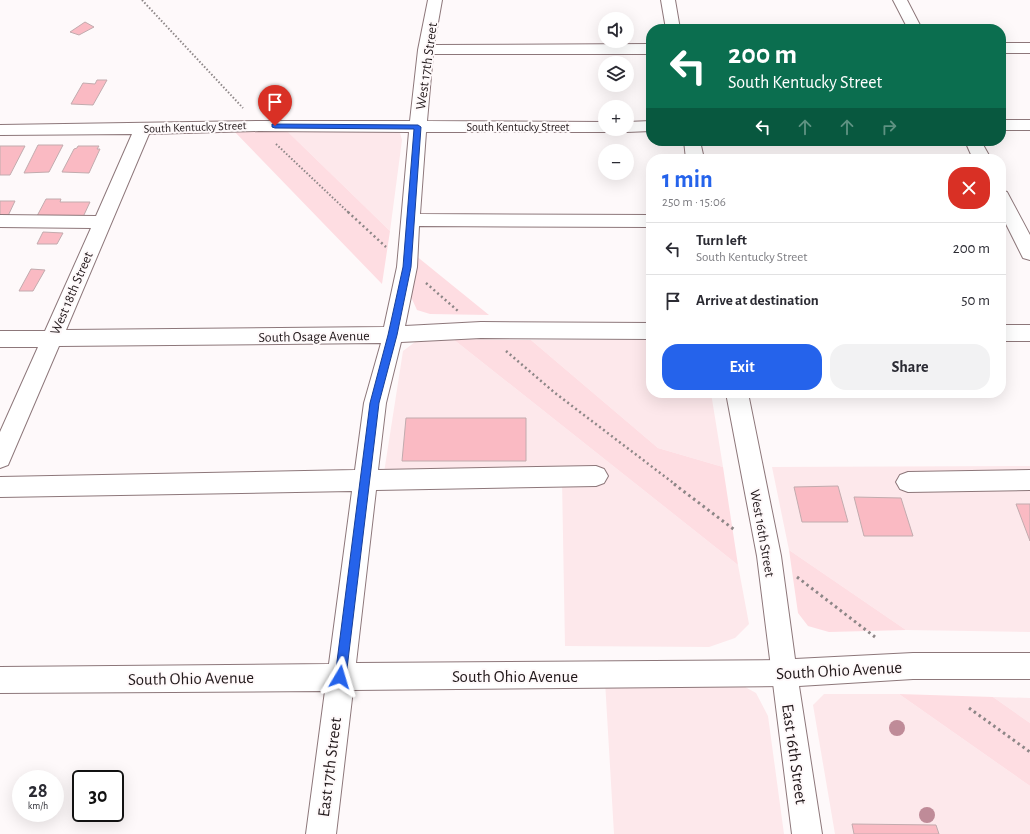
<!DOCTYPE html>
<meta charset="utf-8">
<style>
body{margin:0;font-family:"Alegreya Sans",sans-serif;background:#f2f2f3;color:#2b2b33;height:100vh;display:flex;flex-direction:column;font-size:15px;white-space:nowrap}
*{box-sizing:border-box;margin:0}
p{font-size:13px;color:#7c7c81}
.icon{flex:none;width:22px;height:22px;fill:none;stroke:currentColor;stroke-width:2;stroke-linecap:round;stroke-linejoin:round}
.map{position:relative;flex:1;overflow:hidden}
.details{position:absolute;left:646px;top:154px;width:360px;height:244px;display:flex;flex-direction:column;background:#fff;border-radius:16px;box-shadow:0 4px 16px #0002}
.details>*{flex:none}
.banner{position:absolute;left:646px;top:24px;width:360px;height:122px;border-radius:16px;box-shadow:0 4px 16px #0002;background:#0b6e4f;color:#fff;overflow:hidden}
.tools{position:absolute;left:598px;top:12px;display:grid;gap:8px}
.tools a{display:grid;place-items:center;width:36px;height:36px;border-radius:50%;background:#fff;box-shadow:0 4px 16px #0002;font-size:20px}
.speed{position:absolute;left:12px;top:770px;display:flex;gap:8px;font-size:20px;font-weight:700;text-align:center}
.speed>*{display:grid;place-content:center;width:52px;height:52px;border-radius:50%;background:#fff;box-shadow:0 4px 16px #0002;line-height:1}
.speed small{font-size:10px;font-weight:400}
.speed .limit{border:2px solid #111;border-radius:6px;background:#fff;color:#111}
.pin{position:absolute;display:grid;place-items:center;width:34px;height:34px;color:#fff;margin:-41px -17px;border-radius:50% 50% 50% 0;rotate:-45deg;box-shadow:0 0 4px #0007}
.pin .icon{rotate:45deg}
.me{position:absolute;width:44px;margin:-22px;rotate:7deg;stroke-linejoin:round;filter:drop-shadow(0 0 3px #0008)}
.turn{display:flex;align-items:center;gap:14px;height:84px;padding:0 16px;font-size:18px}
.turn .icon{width:52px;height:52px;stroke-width:2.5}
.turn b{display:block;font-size:28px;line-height:34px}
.lanes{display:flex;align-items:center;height:38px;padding:0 16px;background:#0003;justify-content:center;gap:20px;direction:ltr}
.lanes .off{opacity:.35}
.round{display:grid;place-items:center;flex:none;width:42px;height:42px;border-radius:16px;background:#f2f2f3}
.summary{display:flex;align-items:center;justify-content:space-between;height:68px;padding:0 16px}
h1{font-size:24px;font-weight:700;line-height:30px;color:#2563eb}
.button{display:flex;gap:8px;margin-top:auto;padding:8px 16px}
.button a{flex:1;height:46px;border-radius:16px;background:#2563eb;color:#fff;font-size:16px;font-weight:700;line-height:46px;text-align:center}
.button a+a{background:#f2f2f3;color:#2b2b33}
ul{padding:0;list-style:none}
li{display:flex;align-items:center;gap:12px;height:52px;padding:0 16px;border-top:1px solid #e1e1e2}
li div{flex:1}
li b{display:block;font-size:15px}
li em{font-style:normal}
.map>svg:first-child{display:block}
</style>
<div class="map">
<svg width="1030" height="834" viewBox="0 0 1030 834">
<rect width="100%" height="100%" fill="#fef9fa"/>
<path fill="#fde8eb" d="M 285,129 L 389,130 L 400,133 L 402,140 L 390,231 Z
M 419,339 L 453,339 L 738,565 L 749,624 L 735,638 L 709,647 L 565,646 L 562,480 L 383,479 L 403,351 Z
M 531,340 L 651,340 L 651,393 L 711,393 L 723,467 L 658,448 Z
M 1030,466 L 1030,632 L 906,630 L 789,550 L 772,467 Z
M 605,681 L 738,683 L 756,693 L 768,716 L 784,834 L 614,834 Z
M 824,694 L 899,694 L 1030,786 L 1030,834 L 835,834 L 813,705 Z
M 993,697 L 1030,698 L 1030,723 Z"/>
<path fill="#fedde2" d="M 285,129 L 390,231 L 382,284 L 233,130 Z
M 415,255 L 489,315 L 430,314 L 417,310 L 411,297 Z
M 453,339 L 531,340 L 658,448 L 723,467 L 738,565 Z
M 789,550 L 906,630 L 829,632 L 808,626 L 798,613 Z
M 899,694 L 993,697 L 1030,723 L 1030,786 Z"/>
<path fill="#fabac3" stroke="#c2abae" d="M 85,22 L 94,27 L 79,35 L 70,32 Z
M 97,80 L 107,80 L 93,105 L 71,104 L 83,83 L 95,84 Z
M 38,145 L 63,145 L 49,172 L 24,173 Z
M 0,146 L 25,146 L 10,175 L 0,175 Z
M 78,146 L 99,146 L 97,149 L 100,149 L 89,173 L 62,172 L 74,149 L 77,148 Z
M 46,199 L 61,199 L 60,202 L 90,202 L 83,217 L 37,216 Z
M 0,201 L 15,201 L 7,218 L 0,218 Z
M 43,232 L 63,233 L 57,244 L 37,244 Z
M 31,269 L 45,270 L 33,291 L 19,291 Z
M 406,418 L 526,418 L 526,461 L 402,461 Z
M 838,486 L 848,522 L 802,522 L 794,487 Z
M 854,497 L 901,498 L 913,536 L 864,536 Z
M 1016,504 L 1030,504 L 1030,541 Z
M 852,824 L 936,825 L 939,834 L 854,834 Z"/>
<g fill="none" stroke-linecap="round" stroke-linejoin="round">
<defs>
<path id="minor" d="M 428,0 L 442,0 L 434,45 L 651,44 L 651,54 L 433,54 L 427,121 L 605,122 L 605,129 L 612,129 L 605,132 L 426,132 L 420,214 L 651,215 L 651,227 L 419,226 L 417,267 L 405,326 L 481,322 L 651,323 L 651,339 L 481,338 L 401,342 L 386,403 L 378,470 L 596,466 L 604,469 L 608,476 L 604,483 L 596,486 L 376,490 L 356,663 L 784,660 L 793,664 L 797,673 L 793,682 L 784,686 L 353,690 L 336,834 L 306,834 L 325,691 L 0,693 L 0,667 L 329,664 L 352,491 L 0,497 L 0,477 L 355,470 L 364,403 L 381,343 L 59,346 L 8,465 L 0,468 L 0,432 L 38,347 L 0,347 L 0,331 L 45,331 L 91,228 L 0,227 L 0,215 L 96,216 L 132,134 L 0,135 L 0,125 L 259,121 L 410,121 L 418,50 ZM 259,131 L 409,132 L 397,267 L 384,327 L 66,330 L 149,134 Z
M 893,0 L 907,0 L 922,29 L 908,29 Z
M 1001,43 L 1030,43 L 1030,53 L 1001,53 Z
M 1001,120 L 1030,120 L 1030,130 L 1001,130 Z
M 651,121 L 651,131 L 627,132 L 620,129 L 627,129 L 627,122 Z
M 965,141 L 981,141 L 991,159 L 973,159 Z
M 1001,190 L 1007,192 L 1030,235 L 1030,260 L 1023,258 L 1001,214 Z
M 1001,325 L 1030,325 L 1030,341 L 1001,341 Z
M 1030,470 L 1030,490 L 908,492 L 900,489 L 896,482 L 900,475 L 908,472 Z"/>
<path id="major" d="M 661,0 L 675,0 L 680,29 L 666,29 Z
M 684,141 L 700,141 L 704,159 L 686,159 Z
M 726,393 L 748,393 L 781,556 L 795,659 L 913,653 L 1030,653 L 1030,679 L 913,679 L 799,686 L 822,834 L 792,834 L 757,556 Z"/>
</defs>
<use href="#minor" stroke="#8d777a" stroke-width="2"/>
<use href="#major" stroke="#8d777a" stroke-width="2"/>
<path stroke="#8d8687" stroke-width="2" stroke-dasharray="1.5 2" stroke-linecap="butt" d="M 142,0 L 243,108
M 276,144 L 349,213"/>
<path stroke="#8d8687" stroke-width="2.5" stroke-dasharray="2 3" stroke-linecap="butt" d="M 348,212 L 386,247
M 426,283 L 458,311
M 506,351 L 555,393 L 676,485"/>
<path stroke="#8d8687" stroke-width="3" stroke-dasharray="2.5 3.5" stroke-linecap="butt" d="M 674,484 L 736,531
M 797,577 L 875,637
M 969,708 L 1030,752"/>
<use href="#minor" fill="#fff" fill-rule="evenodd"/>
<use href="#major" fill="#fff" fill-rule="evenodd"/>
</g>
<g fill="#bf8b98">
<circle cx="897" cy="728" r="8"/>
<circle cx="927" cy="815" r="8"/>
</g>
<path fill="#2563eb" stroke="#184099" d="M 272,124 L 418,125 L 421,127 L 411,267 L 397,335 L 379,403 L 346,677 L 344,681 L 340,682 L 337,681 L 335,677 L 370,403 L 388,335 L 403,267 L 414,129 L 275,128 L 272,127 Z"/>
<g text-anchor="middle" stroke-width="4" stroke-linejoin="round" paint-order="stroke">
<g font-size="12" fill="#22191b" stroke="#fef9fa">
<text transform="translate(195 127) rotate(-2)" y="4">South Kentucky Street</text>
<text x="518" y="131">South Kentucky Street</text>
</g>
<g font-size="14" fill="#22191b" stroke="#fef9fa">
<text transform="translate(426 66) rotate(-82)" y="5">West 17th Street</text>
<text transform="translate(71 293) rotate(-67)" y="5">West 18th Street</text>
<text transform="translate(314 336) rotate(-1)" y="5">South Osage Avenue</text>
<text transform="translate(763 533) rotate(80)" y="5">West 16th Street</text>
</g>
<g font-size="17" fill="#22191b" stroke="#fef9fa">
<text transform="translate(839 670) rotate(-3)" y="6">South Ohio Avenue</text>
<text x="515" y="682">South Ohio Avenue</text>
<text transform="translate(191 678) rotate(-1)" y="6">South Ohio Avenue</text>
<text transform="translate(795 754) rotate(82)" y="6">East 16th Street</text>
<text transform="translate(329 767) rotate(-83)" y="6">East 17th Street</text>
</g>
</g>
</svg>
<div class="tools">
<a><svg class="icon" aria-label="sound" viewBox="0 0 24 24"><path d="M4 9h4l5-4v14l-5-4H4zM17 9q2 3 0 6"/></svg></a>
<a><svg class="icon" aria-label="layers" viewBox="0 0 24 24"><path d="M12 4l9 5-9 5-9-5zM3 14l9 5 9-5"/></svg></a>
<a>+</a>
<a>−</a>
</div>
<div class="speed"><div>28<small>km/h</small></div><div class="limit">30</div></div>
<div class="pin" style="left:275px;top:126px;background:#d93025"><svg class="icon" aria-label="arrive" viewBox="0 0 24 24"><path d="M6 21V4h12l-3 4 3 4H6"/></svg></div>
<svg class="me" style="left:340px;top:677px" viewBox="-20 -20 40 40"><path d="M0-17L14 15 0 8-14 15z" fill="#2563eb" stroke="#fff" stroke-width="4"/></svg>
<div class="banner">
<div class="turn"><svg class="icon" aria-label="left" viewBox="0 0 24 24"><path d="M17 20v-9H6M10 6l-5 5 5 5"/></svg><div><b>200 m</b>South Kentucky Street</div></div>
<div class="lanes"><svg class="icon" aria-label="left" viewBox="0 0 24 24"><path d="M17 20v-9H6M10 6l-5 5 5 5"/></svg><svg class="icon off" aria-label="ahead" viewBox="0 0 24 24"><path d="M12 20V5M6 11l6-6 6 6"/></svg><svg class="icon off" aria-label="ahead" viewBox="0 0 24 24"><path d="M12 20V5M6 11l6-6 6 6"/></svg><svg class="icon off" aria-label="right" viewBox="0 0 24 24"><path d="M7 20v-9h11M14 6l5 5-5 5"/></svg></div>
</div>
<section class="details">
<div class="summary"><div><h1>1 min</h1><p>250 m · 15:06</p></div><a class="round" style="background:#d93025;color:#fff"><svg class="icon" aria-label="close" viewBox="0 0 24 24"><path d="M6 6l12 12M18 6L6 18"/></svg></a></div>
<ul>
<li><svg class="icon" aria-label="left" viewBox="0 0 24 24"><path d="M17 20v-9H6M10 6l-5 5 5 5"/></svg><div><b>Turn left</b><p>South Kentucky Street</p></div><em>200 m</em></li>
<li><svg class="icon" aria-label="arrive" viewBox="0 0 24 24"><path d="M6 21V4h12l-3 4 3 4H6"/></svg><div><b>Arrive at destination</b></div><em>50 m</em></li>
</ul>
<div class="button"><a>Exit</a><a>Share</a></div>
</section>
</div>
